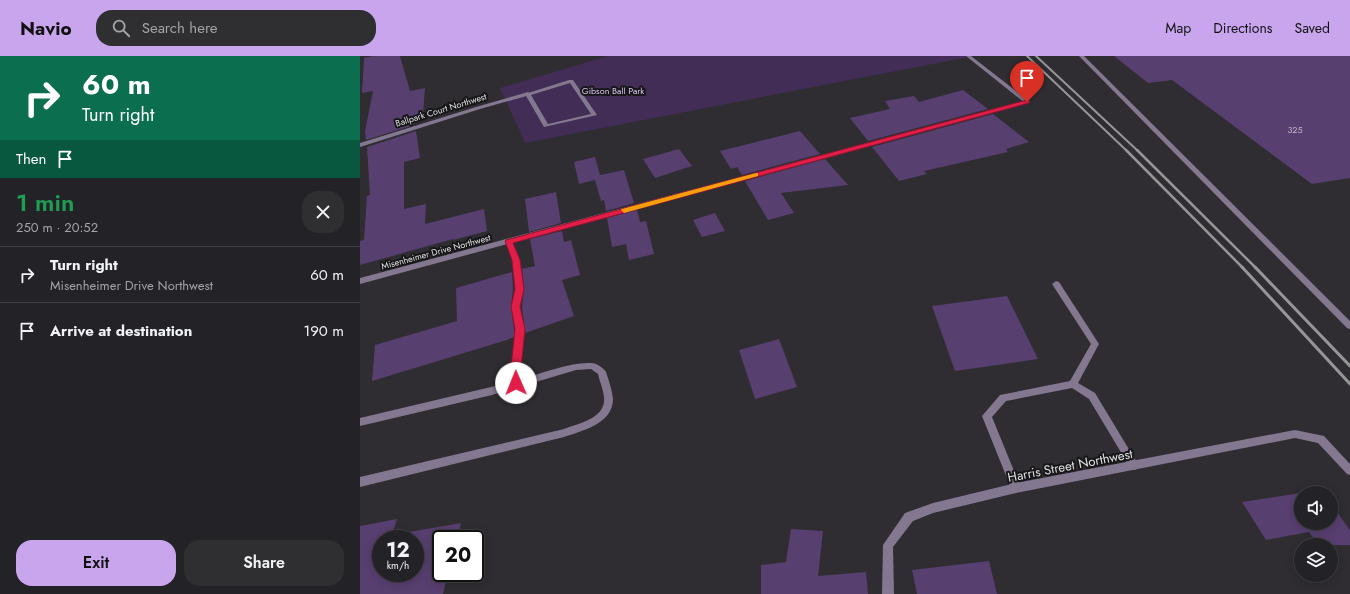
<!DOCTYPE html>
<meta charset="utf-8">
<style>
body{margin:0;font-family:Jost,sans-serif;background:#2f2f32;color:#f1f3f6;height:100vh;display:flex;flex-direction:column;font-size:15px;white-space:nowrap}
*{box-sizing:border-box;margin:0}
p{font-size:13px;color:#a3a4a7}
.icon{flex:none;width:22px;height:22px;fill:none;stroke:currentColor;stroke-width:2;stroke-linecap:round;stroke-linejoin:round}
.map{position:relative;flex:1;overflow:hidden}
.panel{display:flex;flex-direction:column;background:#232226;width:360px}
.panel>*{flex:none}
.guide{background:#0b6e4f;color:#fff;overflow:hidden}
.buttons{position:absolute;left:934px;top:430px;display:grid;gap:8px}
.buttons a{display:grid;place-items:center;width:44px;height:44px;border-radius:50%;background:#232226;box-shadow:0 2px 10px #0003,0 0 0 1px #403f43;font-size:20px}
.speed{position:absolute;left:12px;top:474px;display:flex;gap:8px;font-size:20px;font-weight:700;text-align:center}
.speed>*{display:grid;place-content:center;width:52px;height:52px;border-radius:50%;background:#232226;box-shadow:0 2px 10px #0003,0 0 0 1px #403f43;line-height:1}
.speed small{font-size:10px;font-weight:400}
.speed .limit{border:2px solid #111;border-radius:6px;background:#fff;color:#111}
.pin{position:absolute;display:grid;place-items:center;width:34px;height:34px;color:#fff;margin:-41px -17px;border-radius:50% 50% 50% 0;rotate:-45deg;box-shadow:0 0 4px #0007}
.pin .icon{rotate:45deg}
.me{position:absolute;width:44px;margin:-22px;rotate:359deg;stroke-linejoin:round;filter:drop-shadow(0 0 3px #0008)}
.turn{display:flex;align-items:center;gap:14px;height:84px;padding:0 16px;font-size:18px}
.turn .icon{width:52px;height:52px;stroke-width:2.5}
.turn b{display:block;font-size:28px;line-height:34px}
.then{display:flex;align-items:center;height:38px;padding:0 16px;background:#0003;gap:8px;font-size:15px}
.round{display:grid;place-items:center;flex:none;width:42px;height:42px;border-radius:16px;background:#2f2f32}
.summary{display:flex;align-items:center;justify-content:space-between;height:68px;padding:0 16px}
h1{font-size:24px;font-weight:600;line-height:30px;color:#1e9e55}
.button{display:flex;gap:8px;margin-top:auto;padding:8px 16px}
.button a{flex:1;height:46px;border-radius:16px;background:#c9a5ee;color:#111;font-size:16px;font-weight:600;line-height:46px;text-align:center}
.button a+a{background:#2f2f32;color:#f1f3f6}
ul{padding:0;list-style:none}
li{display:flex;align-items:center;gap:12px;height:56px;padding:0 16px;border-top:1px solid #403f43}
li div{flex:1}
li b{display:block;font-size:15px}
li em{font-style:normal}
header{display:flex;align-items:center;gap:24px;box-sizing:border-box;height:56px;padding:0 20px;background:#c9a5ee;color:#111}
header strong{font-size:19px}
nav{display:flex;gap:22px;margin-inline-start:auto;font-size:14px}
.search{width:280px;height:36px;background:#2f2f32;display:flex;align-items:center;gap:10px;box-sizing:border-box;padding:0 14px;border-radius:16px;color:#a3a4a7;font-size:15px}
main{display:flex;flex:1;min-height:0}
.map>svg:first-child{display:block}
</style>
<header>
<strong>Navio</strong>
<div class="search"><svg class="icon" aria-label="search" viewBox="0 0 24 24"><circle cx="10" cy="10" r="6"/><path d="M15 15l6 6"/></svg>Search here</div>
<nav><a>Map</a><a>Directions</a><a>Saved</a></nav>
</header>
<main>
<section class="panel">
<div class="guide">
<div class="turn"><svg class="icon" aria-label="right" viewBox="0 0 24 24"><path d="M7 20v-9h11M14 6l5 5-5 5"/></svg><div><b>60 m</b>Turn right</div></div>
<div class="then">Then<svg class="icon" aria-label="arrive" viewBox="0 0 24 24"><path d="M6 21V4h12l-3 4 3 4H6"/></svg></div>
</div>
<div class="summary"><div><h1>1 min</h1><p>250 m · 20:52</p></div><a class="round"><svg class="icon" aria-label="close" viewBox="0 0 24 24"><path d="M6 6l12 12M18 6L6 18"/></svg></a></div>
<ul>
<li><svg class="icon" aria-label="right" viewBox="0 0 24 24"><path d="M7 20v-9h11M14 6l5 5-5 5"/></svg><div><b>Turn right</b><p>Misenheimer Drive Northwest</p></div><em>60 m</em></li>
<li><svg class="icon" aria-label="arrive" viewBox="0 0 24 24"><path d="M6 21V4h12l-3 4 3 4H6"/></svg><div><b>Arrive at destination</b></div><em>190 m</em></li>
</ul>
<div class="button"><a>Exit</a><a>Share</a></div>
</section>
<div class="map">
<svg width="990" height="538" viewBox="0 0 990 538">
<rect width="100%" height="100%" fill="#2f2d32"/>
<path fill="#412d55" d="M 248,0 L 614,0 L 165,87 L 140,32 Z"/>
<path fill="#573f6f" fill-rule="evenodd" d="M 13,0 L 40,0 L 50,35 L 65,32 L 63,58 L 53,60 L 54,69 L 6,84 L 5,75 L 13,35 L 2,37 L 4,2 Z
M 754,0 L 990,0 L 990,122 L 952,128 L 812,24 L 788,27 Z
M 603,34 L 628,53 L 508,85 L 490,62 L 530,53 L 525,45 L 554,40 L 559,46 Z
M 633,58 L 669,86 L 646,93 L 648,96 L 564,115 L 567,118 L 539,125 L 512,91 Z
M 56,75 L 60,102 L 44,106 L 44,153 L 66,148 L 65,168 L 124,153 L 127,175 L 93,184 L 93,183 L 0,209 L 0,185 L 4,184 L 7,140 L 10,139 L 7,91 Z
M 440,75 L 460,98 L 382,119 L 377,111 L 371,113 L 360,95 Z
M 319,93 L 332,110 L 295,122 L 283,103 Z
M 235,101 L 240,119 L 264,114 L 274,147 L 246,155 L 244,144 L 241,145 L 235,124 L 219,128 L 214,106 Z
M 465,103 L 488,129 L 421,137 L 434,157 L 408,164 L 385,125 Z
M 196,136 L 201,167 L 169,176 L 165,143 Z
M 277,154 L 280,166 L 286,165 L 294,198 L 269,204 L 266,188 L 252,191 L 247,162 Z
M 355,157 L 365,175 L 342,181 L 333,164 Z
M 202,175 L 204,186 L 211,184 L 220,219 L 202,224 L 214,260 L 165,277 L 162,251 L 164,233 L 162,213 L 175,210 L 170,183 Z
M 152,216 L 153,233 L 151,251 L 154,273 L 154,281 L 147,284 L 12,325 L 15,289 L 97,265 L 96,232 Z
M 647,240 L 678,303 L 595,315 L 572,250 Z
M 419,283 L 437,331 L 395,343 L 379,294 Z
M 960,434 L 963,437 L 941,437 L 941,467 L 971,467 L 971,448 L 990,474 L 990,489 L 959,489 L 949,476 L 906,484 L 882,446 Z
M 37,463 L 32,479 L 101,467 L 97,483 L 81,483 L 81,517 L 88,517 L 83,538 L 0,538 L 0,470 ZM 21,483 L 55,483 L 55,517 L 21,517 Z
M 431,473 L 463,475 L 458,520 L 506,516 L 508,538 L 401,538 L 401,509 L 426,506 Z
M 629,505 L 637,538 L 557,538 L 552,514 Z"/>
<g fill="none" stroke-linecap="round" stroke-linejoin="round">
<path fill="#83788f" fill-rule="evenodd" d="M 606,0 L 611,0 L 669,45 L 669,47 L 665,47 Z
M 209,24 L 213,24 L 237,59 L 184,71 L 165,38 ZM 210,27 L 231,58 L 188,68 L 171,39 Z
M 147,183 L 151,183 L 152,185 L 160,204 L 163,233 L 160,251 L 164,273 L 160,323 C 181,318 210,306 231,307 C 236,307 244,312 246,316 C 249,325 252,334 253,343 C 253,368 221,375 204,381 L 0,431 L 0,421 L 204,373 C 217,368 242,363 244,346 C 245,337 240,327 238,318 L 231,313 L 216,314 L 132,339 L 0,370 L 0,362 L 152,326 L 152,312 L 156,273 L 152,251 L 155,233 L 152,204 L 146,185 Z
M 696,225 L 699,226 L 739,288 L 718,327 L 735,337 L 779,410 L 777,413 L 774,414 L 771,413 L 729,343 L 712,332 L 646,345 L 632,361 L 661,432 L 660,435 L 656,437 L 652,435 L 651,432 L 622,360 L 640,339 L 710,325 L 731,288 L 692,228 Z"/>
<path fill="#83788f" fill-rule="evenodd" d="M 719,0 L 724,0 L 990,265 L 990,273 L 987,272 Z
M 168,36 L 171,38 L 170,39 L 120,53 L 0,91 L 0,87 L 116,51 Z
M 665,45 L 670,46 L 0,228 L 0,222 Z
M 935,374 L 964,380 L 990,408 L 990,419 L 987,418 L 958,387 L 935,382 L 656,437 L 573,457 L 553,465 L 533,491 L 534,538 L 522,538 L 523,489 L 545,457 L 573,447 L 656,427 Z"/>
<path stroke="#969598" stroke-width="2" d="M 667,0 L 767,95
M 676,0 L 778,95"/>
<path stroke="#969598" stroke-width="2.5" d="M 766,94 L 883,212
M 777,94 L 896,212"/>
<path stroke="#969598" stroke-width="3" d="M 882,211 L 990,328
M 895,211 L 990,310"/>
</g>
<path fill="#e11d48" stroke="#92132f" d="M 667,44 L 670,46 L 669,47 L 153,187 L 160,204 L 164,233 L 160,251 L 165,273 L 161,312 L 161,327 L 160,330 L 153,330 L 151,312 L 155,273 L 151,251 L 155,233 L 152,204 L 145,185 L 146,184 Z"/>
<path fill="#f59e0b" d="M 396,117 L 398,117 L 398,120 L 264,157 L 261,154 L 262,153 Z"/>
<g text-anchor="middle" stroke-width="4" stroke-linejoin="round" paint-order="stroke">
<g font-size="9" fill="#dcc6f5" stroke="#171618">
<text x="253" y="38">Gibson Ball Park</text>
</g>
<g font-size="9" fill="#e1e0e3" stroke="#171618">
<text transform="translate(81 54) rotate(-17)" y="3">Ballpark Court Northwest</text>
<text transform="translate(76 196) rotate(-15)" y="3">Misenheimer Drive Northwest</text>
</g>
<g font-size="9" fill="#beb8c6">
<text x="935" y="77">325</text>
</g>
<g font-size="13" fill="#e1e0e3" stroke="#171618">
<text transform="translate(710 409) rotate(-11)" y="5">Harris Street Northwest</text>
</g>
</g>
</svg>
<div class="buttons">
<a><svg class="icon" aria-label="sound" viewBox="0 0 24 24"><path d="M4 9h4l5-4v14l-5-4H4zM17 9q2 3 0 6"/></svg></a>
<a><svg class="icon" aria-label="layers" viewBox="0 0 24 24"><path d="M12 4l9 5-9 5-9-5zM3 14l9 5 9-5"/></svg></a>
</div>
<div class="speed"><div>12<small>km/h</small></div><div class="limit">20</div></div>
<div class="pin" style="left:667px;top:46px;background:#d93025"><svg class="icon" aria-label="arrive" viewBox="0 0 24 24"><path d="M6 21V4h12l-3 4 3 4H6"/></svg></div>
<svg class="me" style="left:156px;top:327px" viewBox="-20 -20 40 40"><circle r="19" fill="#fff"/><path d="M0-13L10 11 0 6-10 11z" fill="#e11d48"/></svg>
</div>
</main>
